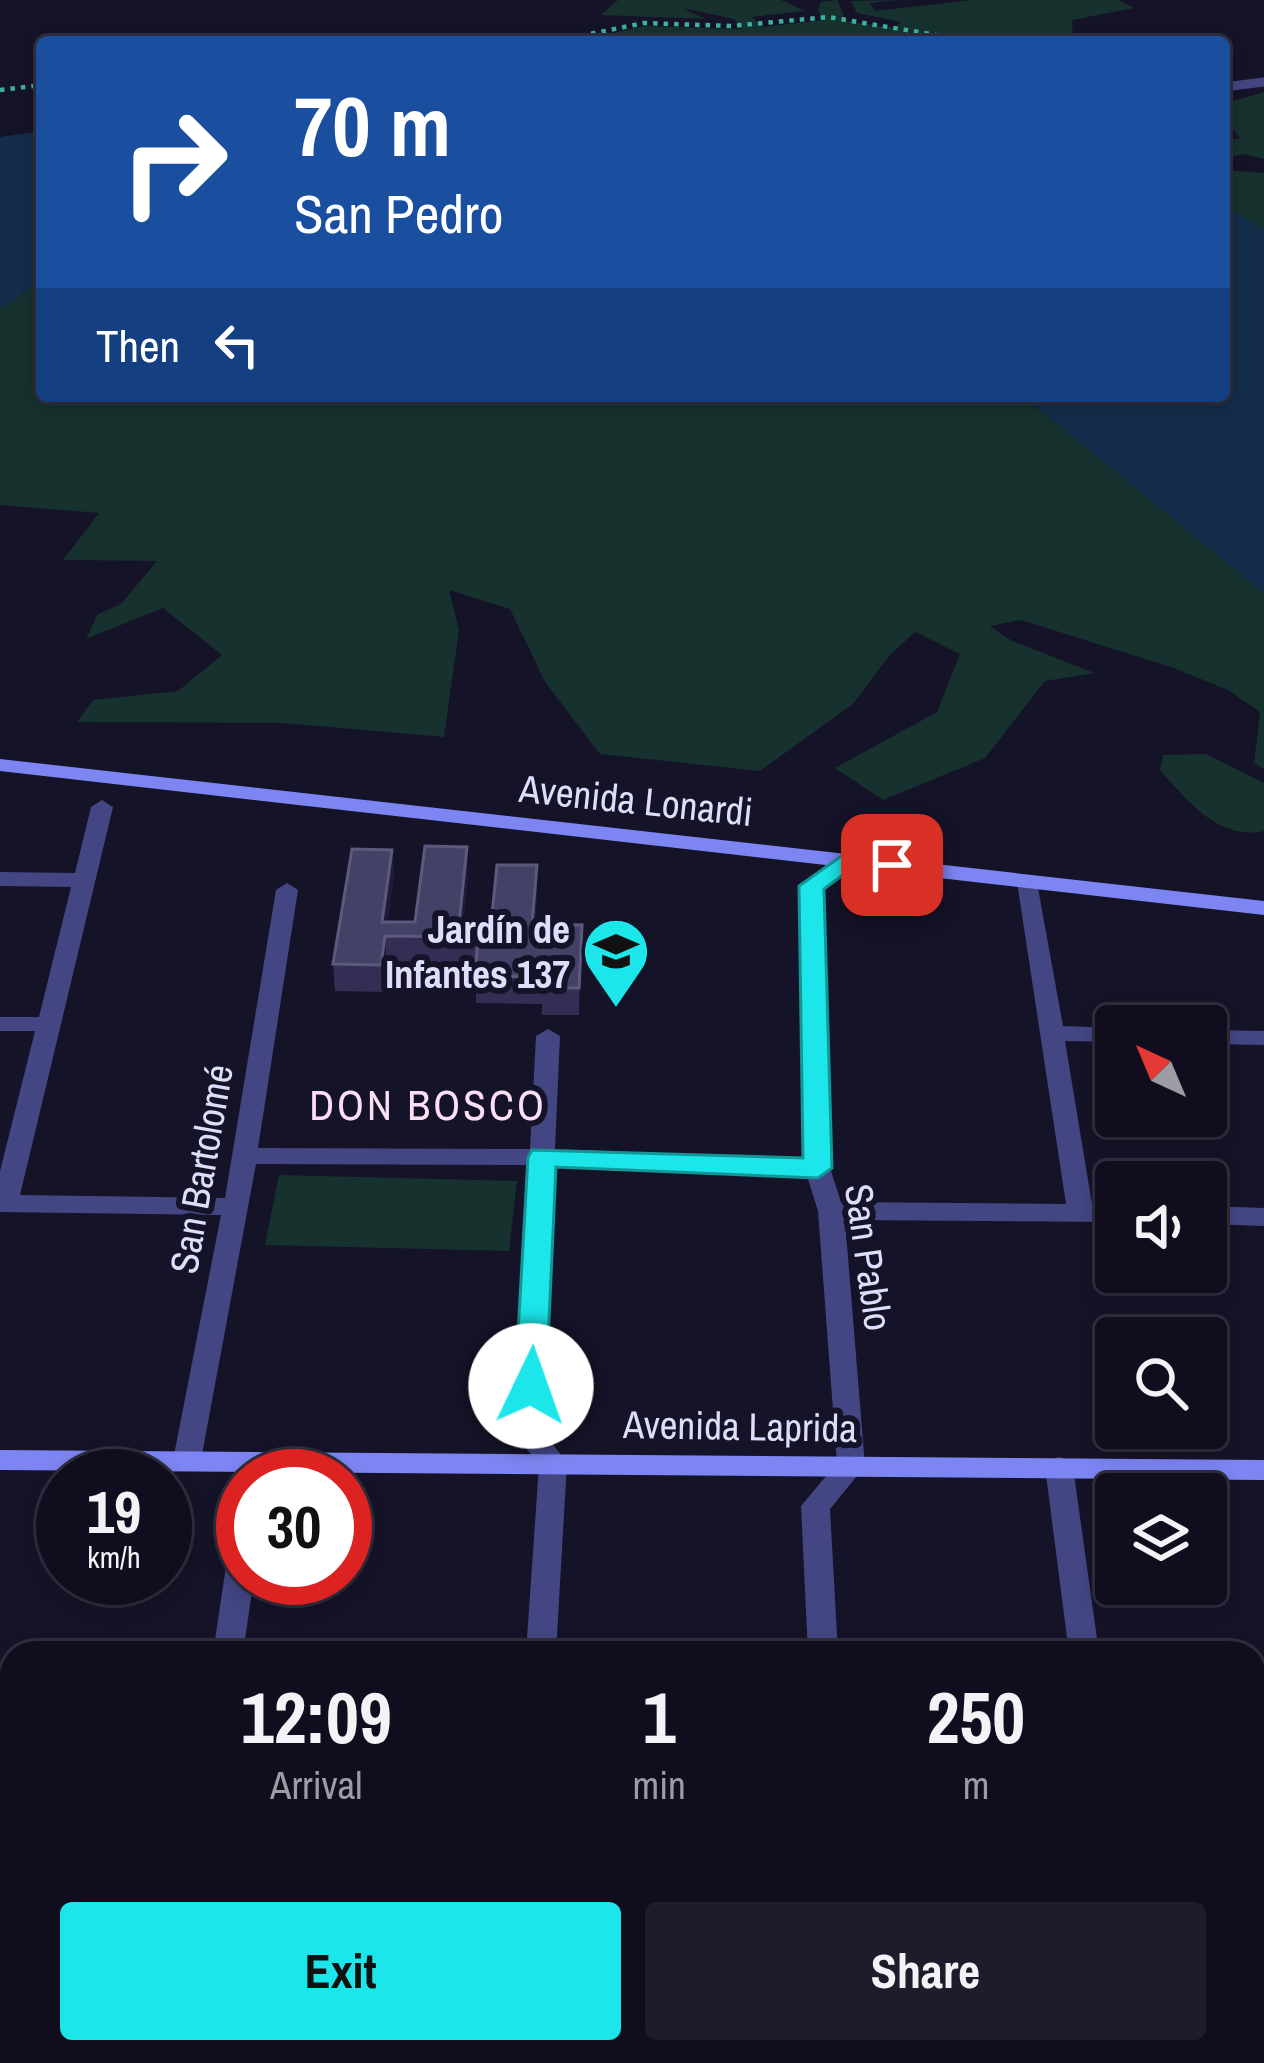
<!DOCTYPE html>
<meta charset="utf-8">
<style>
body{margin:0;font-family:"Archivo Narrow",sans-serif;background:#1e1c2b;color:#f1f3f6;height:100vh;display:flex;flex-direction:column;font-size:45px;white-space:nowrap}
*{box-sizing:border-box;margin:0}
p{font-size:39px;color:#9c9ca4}
.icon{flex:none;width:66px;height:66px;fill:none;stroke:currentColor;stroke-width:2;stroke-linecap:round;stroke-linejoin:round}
.map{position:relative;flex:1;overflow:hidden}
.sheet{position:absolute;left:0px;top:1641px;width:1266px;height:423px;display:flex;flex-direction:column;background:#100e1e;border-radius:36px 36px 0 0;box-shadow:0 6px 18px #0003,0 0 0 3px #302e3c}
.sheet>*{flex:none}
.top-card{position:absolute;left:36px;top:36px;width:1194px;height:366px;border-radius:12px;box-shadow:0 6px 18px #0003,0 0 0 3px #302e3c;background:#1a4fa0;color:#fff;overflow:hidden}
.needle{width:78px;rotate:316deg}
.controls{position:absolute;left:1095px;top:1005px;display:grid;gap:24px}
.controls a{display:grid;place-items:center;width:132px;height:132px;border-radius:12px;background:#100e1e;box-shadow:0 6px 18px #0003,0 0 0 3px #302e3c;font-size:60px}
.speed{position:absolute;left:36px;top:1449px;display:flex;gap:24px;font-size:60px;font-weight:700;text-align:center}
.speed>*{display:grid;place-content:center;width:156px;height:156px;border-radius:50%;background:#100e1e;box-shadow:0 6px 18px #0003,0 0 0 3px #302e3c;line-height:1}
.speed small{font-size:30px;font-weight:400}
.speed .limit{border:18px solid #d22;background:#fff;color:#111}
.pin{position:absolute;display:grid;place-items:center;width:102px;height:102px;color:#fff;margin:-51px;border-radius:24px;box-shadow:0 6px 18px #0006}
.me{position:absolute;width:132px;margin:-66px;rotate:3deg;stroke-linejoin:round;filter:drop-shadow(0 0 9px #0008)}
.turn{display:flex;align-items:center;gap:42px;height:252px;padding:0 60px;font-size:54px}
.turn .icon{width:156px;height:156px;stroke-width:2.5}
.turn b{display:block;font-size:84px;line-height:102px}
.then{display:flex;align-items:center;height:114px;padding:0 60px;background:#0003;gap:24px;font-size:45px}
.eta{display:flex;justify-content:space-evenly;align-items:center;height:204px;text-align:center}
.eta b{font-size:72px;font-weight:800;line-height:84px}
.button{display:flex;gap:24px;margin-top:auto;padding:24px 60px}
.button a{flex:1;height:138px;border-radius:12px;background:#1ce6e9;color:#111;font-size:48px;font-weight:800;line-height:138px;text-align:center}
.button a+a{background:#1e1c2b;color:#f1f3f6}
.map>svg:first-child{display:block}
</style>
<div class="map">
<svg width="1264" height="2063" viewBox="0 0 1264 2063">
<rect width="100%" height="100%" fill="#151328"/>
<path fill="#16312e" d="M 618,0 L 781,0 L 805,11 L 752,17 L 762,27 L 823,20 L 818,10 L 821,2 L 837,0 L 846,21 L 895,28 L 901,22 L 857,13 L 851,1 L 899,0 L 870,3 L 875,11 L 972,0 L 1119,0 L 1134,8 L 1072,20 L 1073,42 L 571,42 L 644,26 L 742,29 L 734,19 L 682,8 L 706,19 L 601,15 Z
M 1264,92 L 1264,159 L 1245,154 L 1224,158 L 1224,141 L 1240,138 L 1224,118 L 1224,104 Z
M 1224,170 L 1264,173 L 1264,230 L 1224,206 Z
M 42,281 L 42,396 L 1023,396 L 1264,593 L 1264,769 L 1254,763 L 1260,712 L 1228,690 L 1174,668 L 1021,620 L 990,626 L 1012,641 L 1095,673 L 1045,681 L 985,758 L 883,800 L 835,768 L 937,712 L 960,654 L 915,632 L 889,656 L 853,704 L 760,771 L 600,754 L 545,682 L 510,609 L 449,590 L 459,630 L 444,737 L 283,723 L 77,722 L 93,700 L 178,691 L 222,655 L 163,608 L 86,639 L 98,614 L 121,604 L 157,561 L 63,560 L 99,513 L 0,505 L 0,309 Z
M 1206,754 L 1264,783 L 1264,831 C 1218,841 1187,800 1160,770 L 1163,755 Z
M 279,1175 L 517,1181 L 509,1251 L 265,1245 Z
M 0,2003 L 12,2004 L 12,2052 L 869,2052 L 900,2063 L 0,2063 Z"/>
<path fill="#142d4a" d="M 42,131 L 42,281 L 0,309 L 0,137 Z
M 1224,206 L 1264,230 L 1264,593 L 1023,396 L 1224,396 Z"/>
<g fill="none" stroke-linecap="round" stroke-linejoin="round">
<path stroke="#3db09f" stroke-width="4.5" stroke-dasharray="4.5 6" stroke-linecap="butt" d="M 550,42 L 644,23 L 732,26 L 828,17 L 978,42
M 0,90 L 42,85"/>
<path stroke="#3db09f" stroke-width="8" stroke-dasharray="8 12" stroke-linecap="butt" d="M 469,2063 L 486,2052"/>
<path stroke="#434682" stroke-width="9" d="M 1224,87 L 1264,82"/>
<path fill="#434682" fill-rule="evenodd" d="M 102,800 L 113,807 L 20,1195 L 225,1198 L 276,890 L 287,883 L 298,890 L 258,1148 L 530,1149 L 536,1036 L 548,1029 L 560,1036 L 555,1149 L 804,1159 L 801,886 L 847,853 L 858,860 L 823,888 L 830,1168 L 841,1202 L 1066,1204 L 1017,882 L 1020,877 L 1036,877 L 1063,1026 L 1116,1028 L 1116,1042 L 1065,1041 L 1092,1204 L 1116,1204 L 1116,1222 L 845,1220 L 865,1466 L 830,1509 L 838,1653 L 808,1653 L 801,1506 L 837,1463 L 818,1211 L 807,1176 L 554,1166 L 542,1430 L 567,1463 L 556,1653 L 526,1653 L 539,1465 L 514,1432 L 529,1165 L 256,1164 L 201,1460 L 197,1467 L 187,1470 L 177,1467 L 173,1460 L 221,1215 L 0,1212 L 0,1171 L 35,1031 L 0,1031 L 0,1017 L 39,1017 L 71,887 L 0,886 L 0,872 L 75,873 L 91,807 Z
M 1206,1030 L 1264,1031 L 1264,1045 L 1206,1044 Z
M 1206,1206 L 1264,1208 L 1264,1226 L 1206,1224 Z
M 1059,1457 L 1069,1460 L 1073,1467 L 1099,1653 L 1069,1653 L 1045,1467 L 1049,1460 Z
M 243,1542 L 243,1578 L 254,1578 L 243,1653 L 213,1653 L 228,1553 L 233,1545 Z
M 0,1937 L 12,1937 L 12,1965 L 0,1965 Z
M 1003,2052 L 1060,2052 L 1065,2063 L 1008,2063 Z
M 1122,2052 L 1156,2052 L 1158,2063 L 1124,2063 Z"/>
<path fill="#7d85f2" fill-rule="evenodd" d="M 0,759 L 1264,901 L 1264,915 L 0,771 Z
M 0,1450 L 1264,1460 L 1264,1480 L 0,1470 Z"/>
</g>
<path fill="#322e54" d="M 392,850 L 394,876 L 387,922 L 415,922 L 468,873 L 463,924 L 491,924 L 537,891 L 535,924 L 582,925 L 579,1015 L 542,1015 L 542,1004 L 476,1003 L 476,964 L 387,963 L 383,992 L 335,991 L 333,964 Z"/>
<path fill="#1f1b3b" d="M 467,847 L 468,873 L 462,937 L 459,924 Z
M 392,850 L 394,876 L 385,940 L 387,963 L 383,992 L 381,965 L 382,922 Z
M 537,865 L 537,891 L 533,951 L 532,924 Z
M 582,925 L 583,951 L 579,1015 L 579,988 Z"/>
<path fill="#444166" stroke="#5c597d" stroke-width="3" d="M 425,846 L 467,847 L 459,924 L 491,924 L 497,865 L 537,865 L 532,924 L 582,925 L 579,988 L 541,988 L 542,977 L 475,976 L 478,937 L 385,936 L 381,965 L 333,964 L 352,849 L 392,850 L 382,922 L 415,922 Z"/>
<path fill="#1ce6e9" stroke="#129697" stroke-width="3" d="M 847,852 L 892,858 L 905,865 L 892,873 L 852,868 L 824,889 L 832,1168 L 818,1178 L 556,1167 L 546,1386 L 542,1394 L 520,1394 L 515,1386 L 528,1157 L 532,1150 L 803,1158 L 799,886 Z"/>
<defs>
<symbol id="school-pin" viewBox="-11 -11 22 30"><path d="M0 17L-7.5 6A9.5 9.5 0 1 1 7.5 6Z" fill="#1ce6e9" stroke="#151328"/><path d="M0-5L7-2L0 1L-7-2ZM-4 1L0 2.5L4 1V4Q0 6-4 4Z" fill="#111"/></symbol>
</defs>
<g fill-rule="evenodd">
<use href="#school-pin" x="578" y="913" width="76" height="104"/>
</g>
<g text-anchor="middle" stroke-width="12" stroke-linejoin="round" paint-order="stroke">
<g font-size="39" fill="#deddfc" stroke="#151328">
<text transform="translate(636 800) rotate(6)" y="14">Avenida Lonardi</text>
<text transform="translate(201 1169) rotate(-80)" y="14">San Bartolomé</text>
<text transform="translate(869 1257) rotate(82)" y="14">San Pablo</text>
<text transform="translate(740 1426) rotate(1)" y="14">Avenida Laprida</text>
</g>
<g font-size="39" font-weight="bold" fill="#deddfc" stroke="#151328" text-anchor="end">
<text x="570" y="943">Jardín de<tspan x="570" dy="45">Infantes 137</tspan></text>
</g>
<g font-size="42" letter-spacing="3" fill="#fcdff4" stroke="#151328">
<text x="428" y="1120">DON BOSCO</text>
</g>
</g>
</svg>
<div class="controls">
<a><svg class="needle" viewBox="-14 -14 28 28"><path d="M0-13l5 13h-10z" fill="#e53935"/><path d="M0 13l5-13h-10z" fill="#9c9ca4"/></svg></a>
<a><svg class="icon" aria-label="sound" viewBox="0 0 24 24"><path d="M4 9h4l5-4v14l-5-4H4zM17 9q2 3 0 6"/></svg></a>
<a><svg class="icon" aria-label="search" viewBox="0 0 24 24"><circle cx="10" cy="10" r="6"/><path d="M15 15l6 6"/></svg></a>
<a><svg class="icon" aria-label="layers" viewBox="0 0 24 24"><path d="M12 4l9 5-9 5-9-5zM3 14l9 5 9-5"/></svg></a>
</div>
<div class="speed"><div>19<small>km/h</small></div><div class="limit">30</div></div>
<div class="pin" style="left:892px;top:865px;background:#d93025"><svg class="icon" aria-label="arrive" viewBox="0 0 24 24"><path d="M6 21V4h12l-3 4 3 4H6"/></svg></div>
<svg class="me" style="left:531px;top:1386px" viewBox="-20 -20 40 40"><circle r="19" fill="#fff"/><path d="M0-13L10 11 0 6-10 11z" fill="#1ce6e9"/></svg>
<div class="top-card">
<div class="turn"><svg class="icon" aria-label="right" viewBox="0 0 24 24"><path d="M7 20v-9h11M14 6l5 5-5 5"/></svg><div><b>70 m</b>San Pedro</div></div>
<div class="then">Then<svg class="icon" aria-label="left" viewBox="0 0 24 24"><path d="M17 20v-9H6M10 6l-5 5 5 5"/></svg></div>
</div>
<section class="sheet">
<div class="eta">
<div><b>12:09</b><p>Arrival</p></div>
<div><b>1</b><p>min</p></div>
<div><b>250</b><p>m</p></div>
</div>
<div class="button"><a>Exit</a><a>Share</a></div>
</section>
</div>
